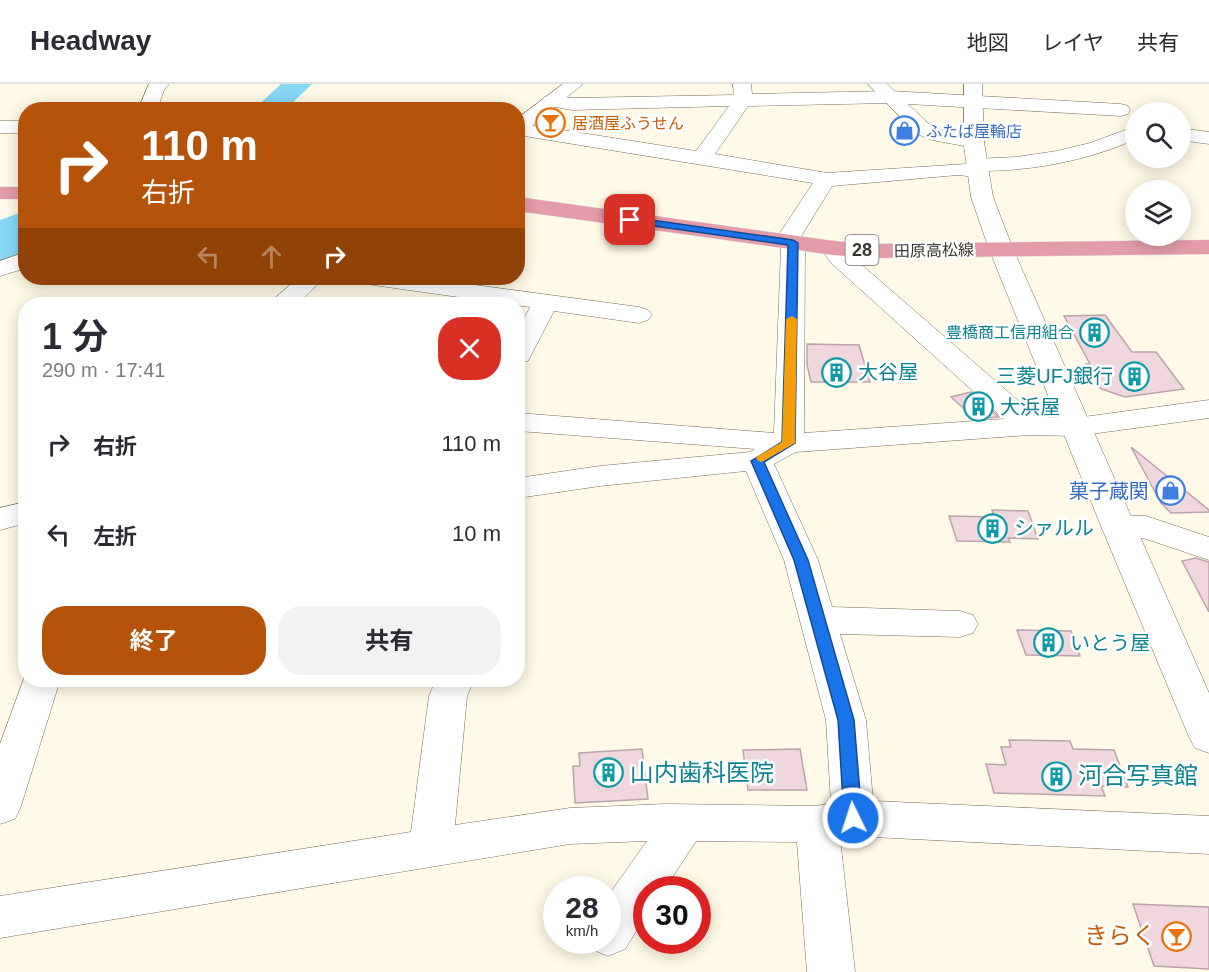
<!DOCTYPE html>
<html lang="ja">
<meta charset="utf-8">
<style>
body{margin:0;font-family:Arial,"Noto Sans JP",sans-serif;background:#f2f2f3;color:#2b2b33;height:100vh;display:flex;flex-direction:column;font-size:22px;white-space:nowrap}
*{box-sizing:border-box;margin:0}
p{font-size:20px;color:#7c7c81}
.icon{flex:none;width:33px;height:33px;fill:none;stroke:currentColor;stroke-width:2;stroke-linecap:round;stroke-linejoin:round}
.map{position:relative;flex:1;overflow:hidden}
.details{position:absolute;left:18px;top:213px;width:507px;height:390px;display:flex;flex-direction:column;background:#fff;border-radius:24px;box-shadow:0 3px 15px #0003}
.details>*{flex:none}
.guide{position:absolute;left:18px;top:18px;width:507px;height:183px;border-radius:24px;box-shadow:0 3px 15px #0003;background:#b45309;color:#fff;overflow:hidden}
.controls{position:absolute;left:1125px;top:18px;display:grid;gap:12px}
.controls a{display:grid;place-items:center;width:66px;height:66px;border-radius:50%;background:#fff;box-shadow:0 3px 15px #0003;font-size:30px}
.speed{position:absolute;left:543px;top:792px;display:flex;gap:12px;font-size:30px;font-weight:700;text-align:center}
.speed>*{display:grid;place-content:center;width:78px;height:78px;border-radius:50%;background:#fff;box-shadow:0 3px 15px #0003;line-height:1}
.speed small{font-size:15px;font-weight:400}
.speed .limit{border:9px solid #d22;background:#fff;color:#111}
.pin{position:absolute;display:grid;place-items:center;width:51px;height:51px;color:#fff;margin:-26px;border-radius:12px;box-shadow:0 3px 9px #0006}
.me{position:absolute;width:66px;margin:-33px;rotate:356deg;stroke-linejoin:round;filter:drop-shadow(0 0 4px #0008)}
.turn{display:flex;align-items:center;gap:21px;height:126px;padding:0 24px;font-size:27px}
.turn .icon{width:78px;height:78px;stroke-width:2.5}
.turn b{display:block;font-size:42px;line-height:51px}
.lanes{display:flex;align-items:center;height:57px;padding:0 24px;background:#0003;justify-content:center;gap:30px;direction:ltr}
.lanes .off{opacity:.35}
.round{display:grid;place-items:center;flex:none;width:63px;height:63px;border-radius:24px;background:#f2f2f3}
.summary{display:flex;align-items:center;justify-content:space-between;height:102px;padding:0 24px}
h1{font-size:36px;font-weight:700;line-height:45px}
.action{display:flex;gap:12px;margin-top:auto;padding:12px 24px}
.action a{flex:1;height:69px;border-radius:24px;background:#b45309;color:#fff;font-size:24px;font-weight:700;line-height:69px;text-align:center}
.action a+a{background:#f2f2f3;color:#2b2b33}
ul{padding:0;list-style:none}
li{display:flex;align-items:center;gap:18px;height:90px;padding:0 24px}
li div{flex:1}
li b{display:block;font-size:22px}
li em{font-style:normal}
header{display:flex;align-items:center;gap:36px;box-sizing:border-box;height:84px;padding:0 30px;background:#fff;border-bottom:2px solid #e1e1e2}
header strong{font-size:28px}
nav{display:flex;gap:33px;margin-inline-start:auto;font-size:21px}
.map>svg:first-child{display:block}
</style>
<header>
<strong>Headway</strong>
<nav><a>地図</a><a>レイヤ</a><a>共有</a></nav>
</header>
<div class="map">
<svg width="1209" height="888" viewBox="0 0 1209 888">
<rect width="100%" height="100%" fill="#fff9e7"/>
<path fill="#87d7f7" d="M 25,127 L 25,167 L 0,177 L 0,136 Z"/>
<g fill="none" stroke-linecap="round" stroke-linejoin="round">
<path fill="#87d7f7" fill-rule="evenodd" d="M 281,0 L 312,0 L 285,26 L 253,26 Z"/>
</g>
<path fill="#f0d6dd" stroke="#bca4ab" stroke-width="1.5" d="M 1105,231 L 1132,268 L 1156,268 L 1184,305 L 1125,313 L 1101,305 L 1086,280 L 1090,280 L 1064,232 Z
M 807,260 L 859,261 L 870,298 L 811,298 L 807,281 Z
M 971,308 L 999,333 L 975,335 L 951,313 Z
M 1131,363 L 1209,426 L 1209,428 L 1171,429 L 1161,419 Z
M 992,426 L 1028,427 L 1038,455 L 1008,454 L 1010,458 L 957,457 L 949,432 L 994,433 Z
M 1196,474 L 1209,478 L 1209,528 L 1182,477 Z
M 1017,546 L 1071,547 L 1080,572 L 1026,571 Z
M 1009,656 L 1070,657 L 1073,665 L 1114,666 L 1128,703 L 1101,702 L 1105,712 L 994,709 L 986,680 L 1006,681 L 1001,663 L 1011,663 Z
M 642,665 L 648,715 L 575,719 L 573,682 L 580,682 L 579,669 Z
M 800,665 L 807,706 L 748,706 L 743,666 Z
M 1133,820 L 1209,823 L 1209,885 L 1154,882 Z"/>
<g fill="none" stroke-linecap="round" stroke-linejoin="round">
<defs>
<path id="minor" d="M 733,0 L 751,0 L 752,10 L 890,7 L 1121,20 L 1128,22 L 1130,26 L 1128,30 L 1121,32 L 890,19 L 748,22 L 715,70 L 827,89 L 966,80 L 975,75 L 1016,73 L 1057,67 L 1090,59 L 1136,42 L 1136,55 C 1089,76 1037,86 986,87 L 983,91 L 976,93 L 958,91 L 832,102 L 800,154 L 805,159 L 804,349 L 1004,335 L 830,178 L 821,164 L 825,159 L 833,157 L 841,159 L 848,169 L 1037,333 L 1076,334 L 1209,316 L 1209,334 L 1076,352 L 1029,351 L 796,368 L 774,380 L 818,476 L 832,523 L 960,527 L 973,531 L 978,540 L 973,549 L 960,553 L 840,550 L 866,636 L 873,717 L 1209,732 L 1209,770 L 853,752 L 840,754 L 855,888 L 807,888 L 797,758 L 696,757 L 664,806 L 646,806 L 646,832 L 625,865 L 608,872 L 591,865 L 588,856 L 608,856 L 608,812 L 647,757 L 570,760 L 0,854 L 0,812 L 411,748 L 429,612 L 436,596 L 474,596 L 467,612 L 455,741 L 570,724 L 666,720 L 816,722 L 831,719 L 826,636 L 784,476 L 746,387 L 600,402 L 518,414 L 518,394 L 600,382 L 750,368 L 755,365 L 518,347 L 518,329 L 774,349 L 781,164 L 774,158 L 813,99 L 518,51 L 518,39 L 696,67 L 729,22 L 572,26 L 544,21 L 542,17 L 544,13 L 551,11 L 572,14 L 734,11 Z
M 1180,44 L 1209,48 L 1209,60 L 1180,56 Z
M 26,168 L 26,184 L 0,192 L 0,177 Z
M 361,194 L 423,194 L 639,223 L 648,226 L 652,231 L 648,236 L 639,239 L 554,227 L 528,277 L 518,279 L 518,247 L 530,223 L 373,201 L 364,199 Z
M 26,418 L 26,439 L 0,446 L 0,424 Z
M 1117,431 L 1146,432 L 1209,453 L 1209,476 L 1143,454 L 1117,453 L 1105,450 L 1101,442 L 1105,434 Z"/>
<path id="tertiary" d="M 149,0 L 169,0 L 164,6 L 157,26 L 138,26 Z
M 563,0 L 583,0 L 525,47 L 518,49 L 518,34 Z
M 964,0 L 982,0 L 984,58 L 981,62 L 967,62 L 964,58 Z
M 0,37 L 26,37 L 26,49 L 0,49 Z
M 1001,158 L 1009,160 L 1013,165 L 1209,609 L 1209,669 L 1195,664 L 1189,653 L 1101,442 L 989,165 L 993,160 Z
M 298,194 L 324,194 L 297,220 L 271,220 L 274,215 Z
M 26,589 L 26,596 L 60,596 L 21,722 L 15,735 L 0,740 L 0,660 Z"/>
<path id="secondary" d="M 868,0 L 887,0 L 931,42 L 944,47 L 981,54 L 984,58 L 993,113 L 1013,165 L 1009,170 L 1001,172 L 993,170 L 989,165 L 971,113 L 964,62 L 932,56 L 917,50 Z"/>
<path id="primary" d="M 0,103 L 26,103 L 26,115 L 0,115 Z
M 518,113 L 833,157 L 870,160 L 1209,156 L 1209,170 L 870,174 L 833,171 L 518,127 Z"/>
</defs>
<use href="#minor" stroke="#766f5c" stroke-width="1"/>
<use href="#tertiary" stroke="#766f5c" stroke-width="1"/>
<use href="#secondary" stroke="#766f5c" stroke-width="1"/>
<use href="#primary" stroke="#dfdfde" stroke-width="1"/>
<use href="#minor" fill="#fff" fill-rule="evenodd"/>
<use href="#tertiary" fill="#fff" fill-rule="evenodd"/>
<use href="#secondary" fill="#fff" fill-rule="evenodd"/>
<use href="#primary" fill="#e49da8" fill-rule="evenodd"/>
</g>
<path fill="#1a73e8" stroke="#114b97" stroke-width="1.5" d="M 630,133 L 793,156 L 798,159 L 795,359 L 764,378 L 808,476 L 854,636 L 862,734 L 860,740 L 853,742 L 847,740 L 844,734 L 838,636 L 794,476 L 751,377 L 782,358 L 788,161 L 626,138 L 626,134 Z"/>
<path fill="#f59e0b" d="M 792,232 L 797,235 L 795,359 L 762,378 L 758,377 L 756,374 L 758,372 L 782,358 L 786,235 Z"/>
<defs>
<symbol id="bar-ring" viewBox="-11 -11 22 22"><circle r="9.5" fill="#fff" stroke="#e8710a" stroke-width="1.5"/><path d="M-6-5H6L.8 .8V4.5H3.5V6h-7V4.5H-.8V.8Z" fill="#e8710a"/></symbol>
<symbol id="shop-ring" viewBox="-11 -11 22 22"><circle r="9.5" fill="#fff" stroke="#3f7fe0" stroke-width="1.5"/><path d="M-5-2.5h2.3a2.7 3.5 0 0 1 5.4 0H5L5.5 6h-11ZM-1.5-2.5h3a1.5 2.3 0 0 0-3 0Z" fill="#3f7fe0"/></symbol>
<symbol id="building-ring" viewBox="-11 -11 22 22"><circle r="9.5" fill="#fff" stroke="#0f9aa8" stroke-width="1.5"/><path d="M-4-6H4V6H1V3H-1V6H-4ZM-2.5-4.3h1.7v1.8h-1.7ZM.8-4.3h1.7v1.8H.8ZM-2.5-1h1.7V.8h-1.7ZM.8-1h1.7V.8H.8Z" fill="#0f9aa8"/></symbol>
</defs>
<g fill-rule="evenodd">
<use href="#bar-ring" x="534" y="22" width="33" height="33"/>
<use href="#shop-ring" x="888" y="30" width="33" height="33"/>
<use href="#building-ring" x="1078" y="232" width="33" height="33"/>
<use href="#building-ring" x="820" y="272" width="33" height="33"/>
<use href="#building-ring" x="1118" y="276" width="33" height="33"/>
<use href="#building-ring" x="962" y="306" width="33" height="33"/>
<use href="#shop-ring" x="1154" y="390" width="33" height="33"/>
<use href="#building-ring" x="976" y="428" width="33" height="33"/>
<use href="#building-ring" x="1032" y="542" width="33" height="33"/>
<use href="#building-ring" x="592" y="672" width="33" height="33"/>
<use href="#building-ring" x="1040" y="676" width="33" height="33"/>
<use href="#bar-ring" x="1160" y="836" width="33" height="33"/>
</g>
<g text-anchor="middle" stroke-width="5" stroke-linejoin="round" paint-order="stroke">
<g font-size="16" fill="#c56008" stroke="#fff" text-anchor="start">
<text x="572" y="45">居酒屋ふうせん</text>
</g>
<g font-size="16" fill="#366cbe" stroke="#fff" text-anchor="start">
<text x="926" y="53">ふたば屋輪店</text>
</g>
<g font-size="16" fill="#39362e" stroke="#fff">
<text transform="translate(934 166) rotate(-1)" y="6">田原高松線</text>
</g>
<g font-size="16" fill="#0d838f" stroke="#fff" text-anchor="end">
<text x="1074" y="254">豊橋商工信用組合</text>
</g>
<rect fill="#fff" stroke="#74726d" stroke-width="1.5" x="845.5" y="151" width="33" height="30" rx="4.5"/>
<g font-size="18" font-weight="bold" fill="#39362e">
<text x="862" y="172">28</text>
</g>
<g font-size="20" fill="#0d838f" stroke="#fff" text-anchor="start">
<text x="858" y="295">大谷屋</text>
<text x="1113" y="299" text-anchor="end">三菱UFJ銀行</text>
<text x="1000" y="330">大浜屋</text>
<text x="1014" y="451">シァルル</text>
<text x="1070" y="566">いとう屋</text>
</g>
<g font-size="20" fill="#366cbe" stroke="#fff" text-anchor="end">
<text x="1149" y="414">菓子蔵関</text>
</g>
<g font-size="24" fill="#0d838f" stroke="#fff" text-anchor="start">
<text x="630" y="697">山内歯科医院</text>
<text x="1078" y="700">河合写真館</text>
</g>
<g font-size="24" fill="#c56008" stroke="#fff" text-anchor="end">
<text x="1156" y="860">きらく</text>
</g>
</g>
</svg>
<div class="controls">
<a><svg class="icon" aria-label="search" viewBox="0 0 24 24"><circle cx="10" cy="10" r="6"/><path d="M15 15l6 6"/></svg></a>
<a><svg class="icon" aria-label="layers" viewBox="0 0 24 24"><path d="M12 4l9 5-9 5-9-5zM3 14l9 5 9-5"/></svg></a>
</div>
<div class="speed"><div>28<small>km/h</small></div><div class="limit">30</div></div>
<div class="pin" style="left:630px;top:136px;background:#d93025"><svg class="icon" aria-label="arrive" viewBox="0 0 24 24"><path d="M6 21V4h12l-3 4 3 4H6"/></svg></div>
<svg class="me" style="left:853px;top:734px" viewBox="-20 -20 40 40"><circle r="17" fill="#1a73e8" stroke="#fff" stroke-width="3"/><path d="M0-11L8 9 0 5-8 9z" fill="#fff"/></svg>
<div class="guide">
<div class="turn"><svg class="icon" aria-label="right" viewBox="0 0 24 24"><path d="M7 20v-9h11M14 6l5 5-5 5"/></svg><div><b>110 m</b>右折</div></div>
<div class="lanes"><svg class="icon off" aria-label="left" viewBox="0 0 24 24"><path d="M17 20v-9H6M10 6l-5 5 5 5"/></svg><svg class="icon off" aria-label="ahead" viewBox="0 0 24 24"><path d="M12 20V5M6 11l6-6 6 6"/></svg><svg class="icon" aria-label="right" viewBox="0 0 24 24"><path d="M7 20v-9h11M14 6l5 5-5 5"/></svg></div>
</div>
<section class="details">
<div class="summary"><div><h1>1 分</h1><p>290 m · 17:41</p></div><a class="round" style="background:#d93025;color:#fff"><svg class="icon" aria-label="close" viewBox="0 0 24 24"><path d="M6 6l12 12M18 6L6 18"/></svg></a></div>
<ul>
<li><svg class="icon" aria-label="right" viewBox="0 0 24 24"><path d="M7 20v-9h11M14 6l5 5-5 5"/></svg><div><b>右折</b></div><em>110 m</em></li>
<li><svg class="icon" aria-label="left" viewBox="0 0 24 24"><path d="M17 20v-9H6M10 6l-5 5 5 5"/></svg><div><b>左折</b></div><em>10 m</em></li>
</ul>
<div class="action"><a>終了</a><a>共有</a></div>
</section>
</div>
